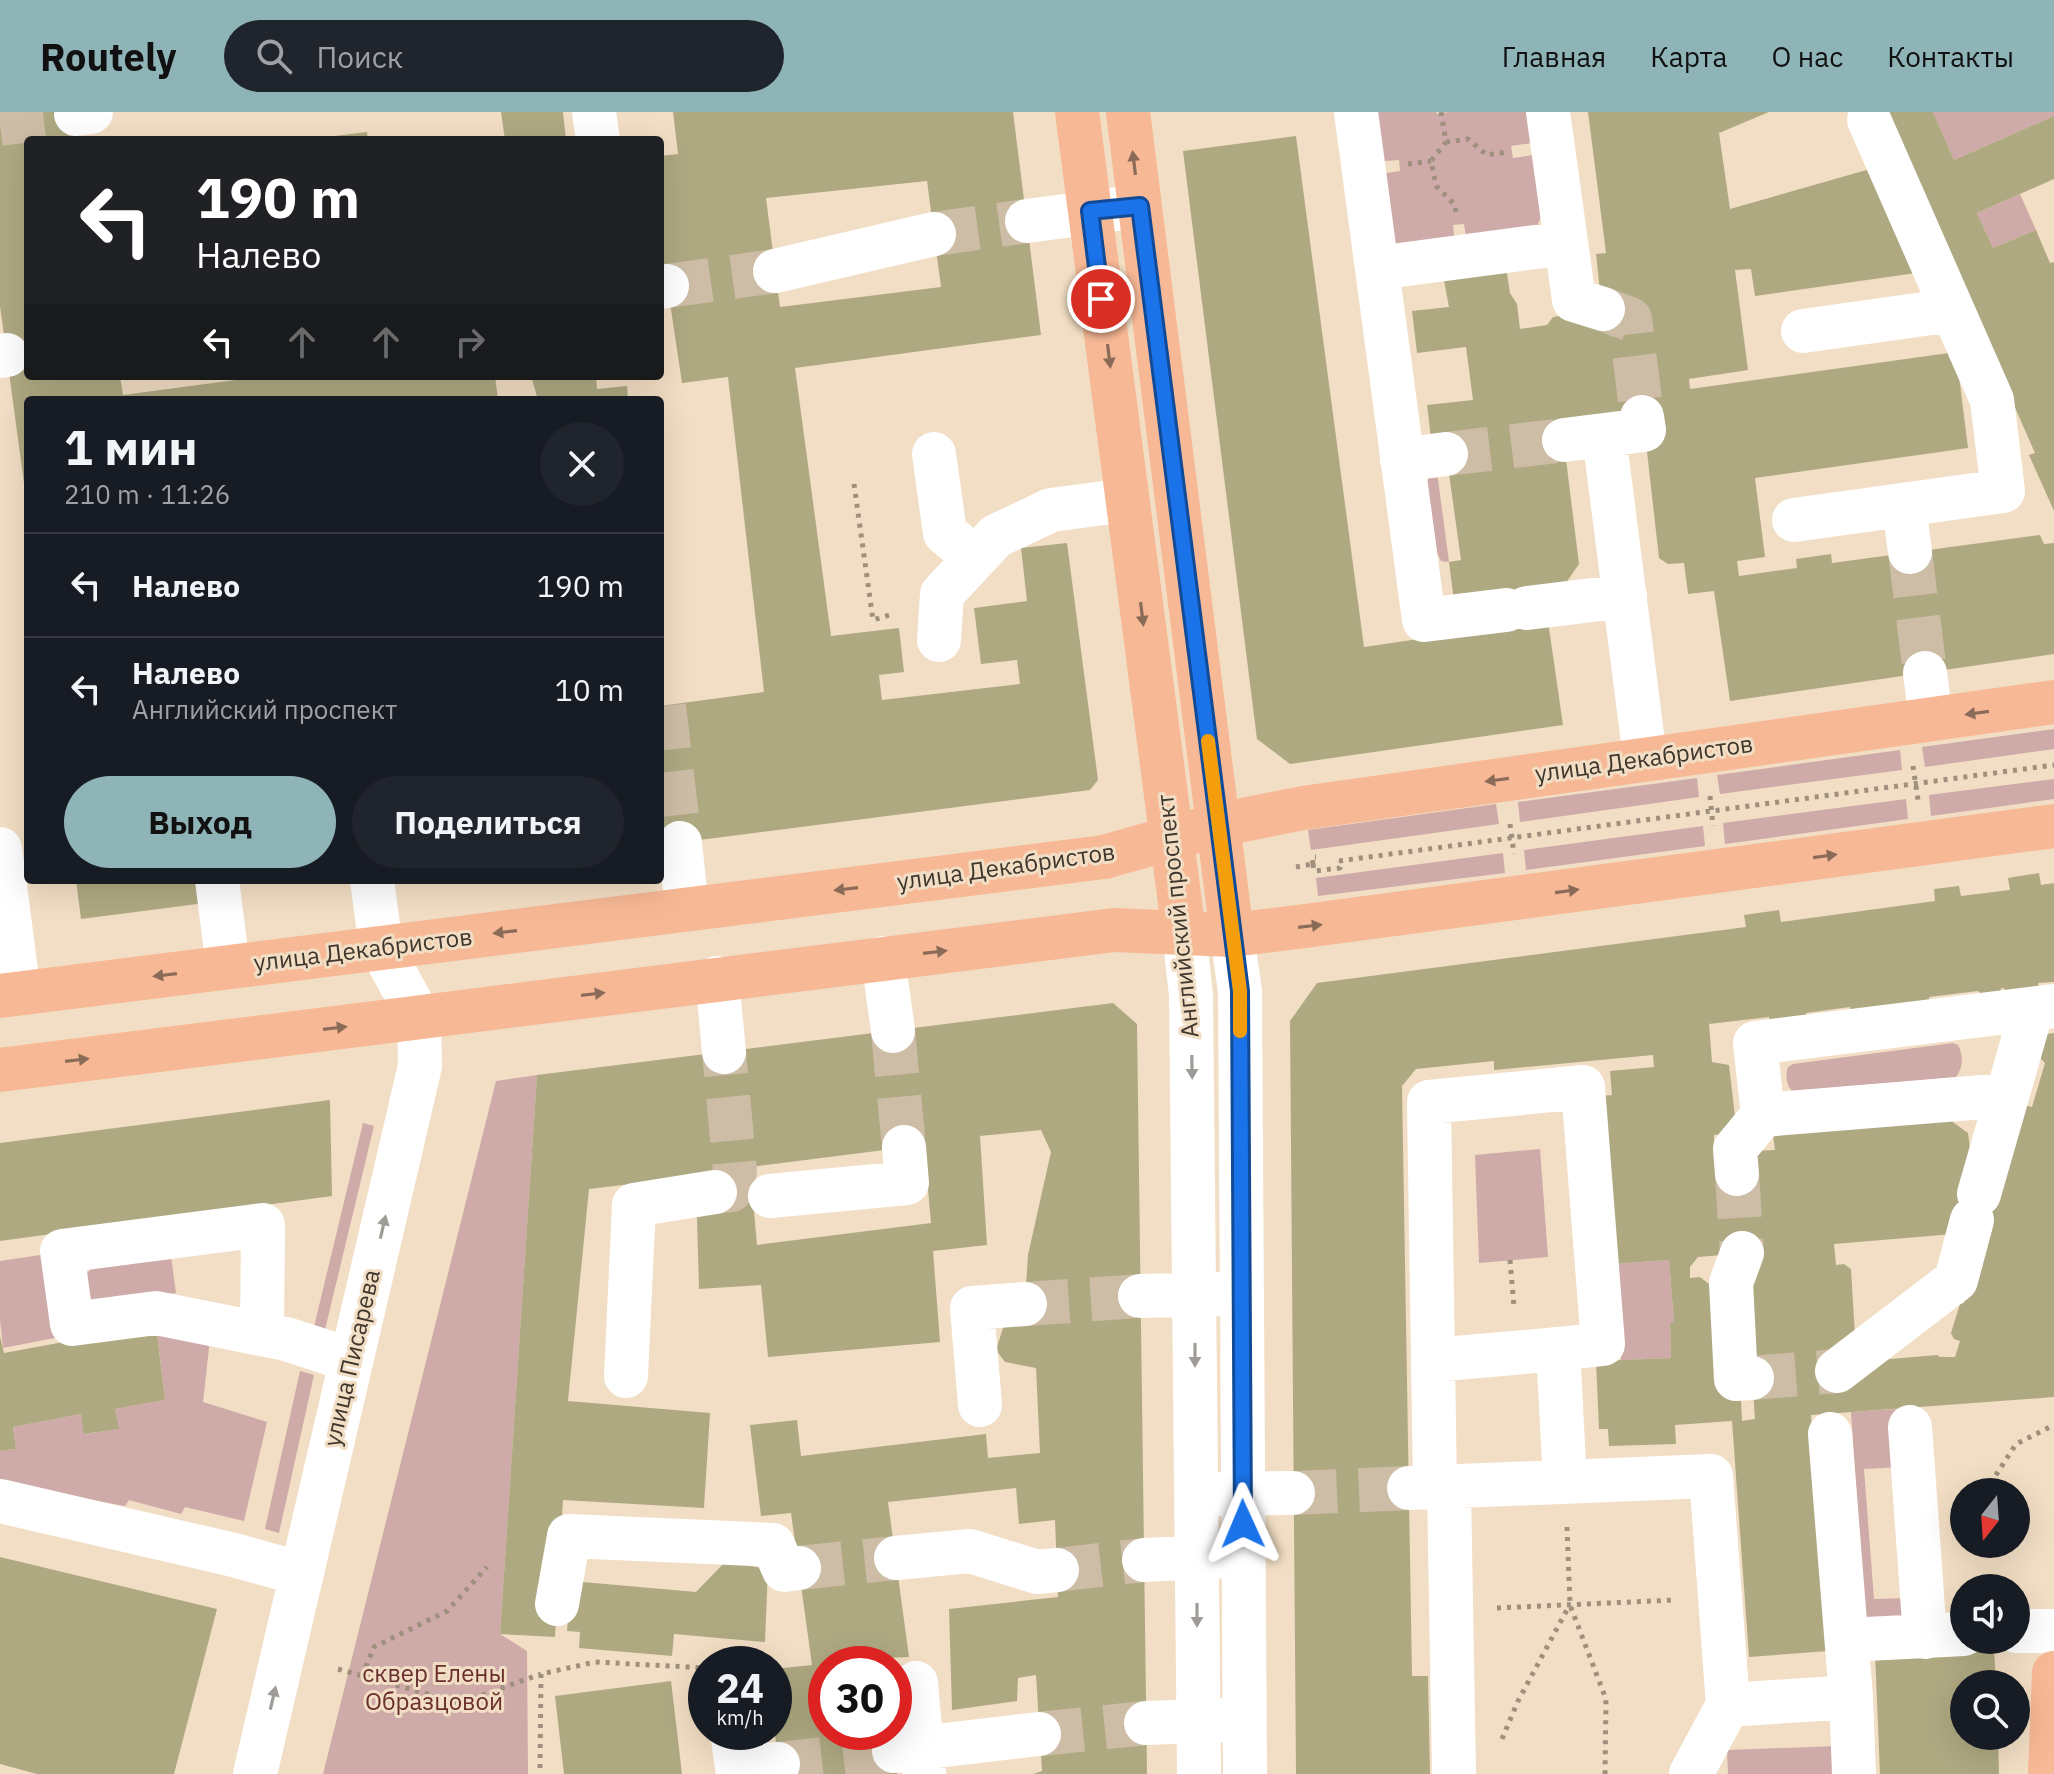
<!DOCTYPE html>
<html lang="ru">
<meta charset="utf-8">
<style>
body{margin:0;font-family:"IBM Plex Sans",sans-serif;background:#20242c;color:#f1f3f6;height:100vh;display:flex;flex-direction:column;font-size:30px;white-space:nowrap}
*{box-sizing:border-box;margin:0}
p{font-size:26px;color:#9ea1a6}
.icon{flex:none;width:44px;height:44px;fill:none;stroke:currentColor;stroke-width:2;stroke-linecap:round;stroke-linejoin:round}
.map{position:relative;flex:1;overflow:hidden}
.details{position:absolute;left:24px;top:284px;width:640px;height:488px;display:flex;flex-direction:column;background:#171b24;border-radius:8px;box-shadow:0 8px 32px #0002}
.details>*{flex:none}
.hud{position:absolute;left:24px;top:24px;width:640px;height:244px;border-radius:8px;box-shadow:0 8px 32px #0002;background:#202124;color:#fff;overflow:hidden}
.needle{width:52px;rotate:197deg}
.tools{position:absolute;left:1950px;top:1366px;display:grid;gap:16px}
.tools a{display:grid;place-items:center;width:80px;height:80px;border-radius:50%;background:#171b24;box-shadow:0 8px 32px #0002;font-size:40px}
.speed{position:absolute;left:688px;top:1534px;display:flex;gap:16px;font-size:40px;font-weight:700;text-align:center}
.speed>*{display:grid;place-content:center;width:104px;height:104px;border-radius:50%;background:#171b24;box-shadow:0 8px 32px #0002;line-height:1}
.speed small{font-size:20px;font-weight:400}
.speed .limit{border:12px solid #d22;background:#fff;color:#111}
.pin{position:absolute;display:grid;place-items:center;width:68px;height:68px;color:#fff;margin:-34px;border:4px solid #fff;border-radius:50%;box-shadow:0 2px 8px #0007}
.me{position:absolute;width:88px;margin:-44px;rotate:359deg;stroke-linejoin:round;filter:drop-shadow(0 0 6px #0008)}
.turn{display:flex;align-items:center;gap:28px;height:168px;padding:0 40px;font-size:36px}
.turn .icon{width:104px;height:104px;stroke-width:2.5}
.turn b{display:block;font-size:56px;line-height:68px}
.lanes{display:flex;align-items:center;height:76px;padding:0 40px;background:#0003;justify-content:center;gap:40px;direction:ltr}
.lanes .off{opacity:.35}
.round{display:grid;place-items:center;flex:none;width:84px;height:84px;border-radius:42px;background:#20242c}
.summary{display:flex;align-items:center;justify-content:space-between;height:136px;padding:0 40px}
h1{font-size:48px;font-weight:700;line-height:60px}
.action{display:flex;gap:16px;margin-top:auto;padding:16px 40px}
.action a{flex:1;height:92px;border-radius:48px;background:#8fb4b8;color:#111;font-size:32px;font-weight:700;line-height:92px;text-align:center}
.action a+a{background:#20242c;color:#f1f3f6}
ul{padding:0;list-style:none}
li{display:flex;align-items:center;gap:24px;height:104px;padding:0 40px;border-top:2px solid #363941}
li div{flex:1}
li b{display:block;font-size:30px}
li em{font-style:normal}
header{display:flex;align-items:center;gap:48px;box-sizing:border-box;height:112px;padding:0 40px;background:#8fb4b8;color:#111}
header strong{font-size:38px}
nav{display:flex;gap:44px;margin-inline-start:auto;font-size:28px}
.search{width:560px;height:72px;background:#20242c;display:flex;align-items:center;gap:20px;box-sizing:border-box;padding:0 28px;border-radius:44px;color:#9ea1a6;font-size:30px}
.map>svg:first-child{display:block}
</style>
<header>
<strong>Routely</strong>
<div class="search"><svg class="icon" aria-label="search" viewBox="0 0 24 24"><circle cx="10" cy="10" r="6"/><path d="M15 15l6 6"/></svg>Поиск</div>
<nav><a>Главная</a><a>Карта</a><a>О нас</a><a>Контакты</a></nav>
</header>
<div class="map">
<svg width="2054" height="1662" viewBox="0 0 2054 1662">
<rect width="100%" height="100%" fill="#f2dec4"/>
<path fill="#ceaaa8" d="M 1365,0 L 1436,0 L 1437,2 L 1448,0 L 1528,0 L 1532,31 L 1511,34 L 1513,46 L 1534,43 L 1542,103 L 1535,118 L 1467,131 L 1464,112 L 1453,113 L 1455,133 L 1397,138 L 1373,63 L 1400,59 L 1399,48 L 1372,50 Z
M 1933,0 L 2054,0 L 2054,4 L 1954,48 Z
M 2020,82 L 2036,118 L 1993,136 L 1977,101 Z
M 1437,360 L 1449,450 L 1441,449 L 1437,441 L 1427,371 L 1429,363 Z
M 2054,617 L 2054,637 L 1925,655 L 1922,635 Z
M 1900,638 L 1902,658 L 1720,682 L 1717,663 Z
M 1697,666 L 1699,685 L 1520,710 L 1518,690 Z
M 2054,667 L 2054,687 L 1931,704 L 1929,683 Z
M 1906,687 L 1908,707 L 1725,732 L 1723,711 Z
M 1496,692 L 1499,712 L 1311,738 L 1308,718 Z
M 1703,714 L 1705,734 L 1526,758 L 1524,738 Z
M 1503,741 L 1505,761 L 1318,784 L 1316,766 Z
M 1953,931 L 1958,933 C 1964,944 1963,956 1956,965 L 1795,981 C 1786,976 1785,964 1788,955 L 1793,952 Z
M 537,963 L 500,1522 L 527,1539 L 528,1662 L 323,1662 L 496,969 Z
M 363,1011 L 374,1014 L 323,1226 L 312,1223 Z
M 1540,1037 L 1548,1145 L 1479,1151 L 1475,1043 Z
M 47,1142 L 60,1225 L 3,1236 L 0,1208 L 0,1149 Z
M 171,1144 L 176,1181 L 102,1191 L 89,1187 L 86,1162 L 91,1157 Z
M 1669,1148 L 1674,1210 L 1670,1211 L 1671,1246 L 1621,1248 L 1613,1152 Z
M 156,1213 L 210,1227 L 203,1290 L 267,1310 L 244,1409 L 185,1395 L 181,1402 L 129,1388 L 125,1394 L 0,1371 L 0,1339 L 16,1337 L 13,1315 L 81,1302 L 85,1322 L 118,1317 L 115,1297 L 165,1288 Z
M 300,1259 L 314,1263 L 279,1421 L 265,1417 Z
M 1896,1297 L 1900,1355 L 1864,1357 L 1874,1487 L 1910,1486 L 1912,1513 L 1866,1515 L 1851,1300 Z
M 1838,1634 L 1840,1662 L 1728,1662 L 1727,1638 Z"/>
<path fill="#afa982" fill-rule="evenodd" d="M 0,0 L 76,0 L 80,28 L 28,28 L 28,264 L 120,264 L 123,283 L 266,264 L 495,264 L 498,288 L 28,288 L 26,386 L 0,194 Z
M 501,0 L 563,0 L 566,28 L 505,28 Z
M 673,0 L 1013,0 L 1041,223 L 795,256 L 831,524 L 899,516 L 904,560 L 879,563 L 882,588 L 1020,572 L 1017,548 L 981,552 L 974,496 L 1027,489 L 1021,436 L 1067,431 L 1098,668 L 1090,678 L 660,733 L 660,594 L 764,580 L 728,265 L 682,271 L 660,124 L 660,44 L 678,42 ZM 927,69 L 941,175 L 780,195 L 766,86 Z
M 1588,0 L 1769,0 L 1719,21 L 1730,97 L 1870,57 L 1916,161 L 1755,184 L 1751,157 L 1735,158 L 1748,258 L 1689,267 L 1690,277 L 1956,240 L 1968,336 L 1755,366 L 1765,445 L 1737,449 L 1739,464 L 1797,456 L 1796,447 L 1831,442 L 1832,451 L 2040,423 L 2044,432 L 2054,431 L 2054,542 L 1730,589 L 1714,479 L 1688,482 L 1684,451 L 1668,452 L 1659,446 L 1646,331 L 1562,315 L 1579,452 L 1563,475 L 1548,509 L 1563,613 L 1290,652 L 1257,627 L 1183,39 L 1296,24 L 1364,535 L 1508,514 L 1454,489 L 1449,450 L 1461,448 L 1445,333 L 1432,335 L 1427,293 L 1473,288 L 1466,235 L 1417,241 L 1412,199 L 1449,195 L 1443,163 L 1506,155 L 1510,181 L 1517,192 L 1520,217 L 1547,213 L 1553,205 L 1566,203 L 1603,207 L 1596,142 L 1606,141 Z
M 1885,0 L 1933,0 L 1954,48 L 2054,4 L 2054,67 L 1977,101 L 1993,136 L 2036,118 L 2050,151 L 2054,150 L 2054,399 L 2029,343 L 2035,341 Z
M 367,20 L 368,28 L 317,28 L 317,26 Z
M 531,264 L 596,264 L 597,277 L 627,274 L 628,288 L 538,288 Z
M 2039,761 L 2041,773 L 2054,771 L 2054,870 L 2038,871 L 2040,883 L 2006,887 L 2004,876 L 2002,876 L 1999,880 L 1982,882 L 1978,879 L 1929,885 L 1931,897 L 1852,907 L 1850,895 L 1806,901 L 1807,909 L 1771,914 L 1769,905 L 1709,912 L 1712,950 L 1729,953 L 1737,1021 L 1714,1023 L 1715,1057 L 1753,1039 L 1775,1038 L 1773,1023 L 1950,1008 L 1968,1021 L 1973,1060 L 2025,993 L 2032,995 L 2045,951 L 2040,946 L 2047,922 L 2054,921 L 2054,1285 L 1811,1303 L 1828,1539 L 1749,1545 L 1732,1309 L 1675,1313 L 1676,1332 L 1609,1334 L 1608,1317 L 1599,1317 L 1596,1249 L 1671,1246 L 1670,1211 L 1674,1210 L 1669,1148 L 1613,1152 L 1601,984 L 1612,983 L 1610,959 L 1654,955 L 1653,943 L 1494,958 L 1494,949 L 1416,957 L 1402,974 L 1412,1564 L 1428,1564 L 1430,1662 L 1296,1662 L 1290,909 L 1317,871 L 1746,815 L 1744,803 L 1779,798 L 1781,810 L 1935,789 L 1934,777 L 1959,774 L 1961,784 L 2010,778 L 2008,766 ZM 1953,1122 L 1982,1127 L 1964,1191 L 1960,1192 L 1951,1221 L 1954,1227 L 1960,1229 L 1955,1245 L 1940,1245 L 1937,1243 L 1867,1249 L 1855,1224 L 1851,1157 L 1844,1152 L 1836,1153 L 1834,1132 ZM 1749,1141 L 1745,1164 L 1755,1307 L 1742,1309 L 1741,1288 L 1709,1172 L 1700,1165 L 1690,1166 L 1690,1155 L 1698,1145 Z
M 76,768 L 202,768 L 205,791 L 81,807 Z
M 1113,891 L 1137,912 L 1147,1662 L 1033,1662 L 1042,1659 L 1036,1563 L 1018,1566 L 1017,1589 L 952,1598 L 949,1497 L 1058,1485 L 1055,1408 L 1019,1412 L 1016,1376 L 888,1390 L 909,1545 L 885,1546 L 886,1552 L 826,1552 L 826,1620 L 892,1620 L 897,1662 L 779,1662 L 774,1613 L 774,1557 L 812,1553 L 791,1401 L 761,1404 L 750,1313 L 797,1308 L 801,1344 L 986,1322 L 988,1346 L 1040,1341 L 1036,1256 L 1005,1250 L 996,1238 L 1003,1216 L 1024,1206 L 1028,1143 L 1051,1040 L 1041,1018 L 980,1024 L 987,1133 L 933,1139 L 940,1230 L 768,1245 L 761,1173 L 699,1177 L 697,1105 L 714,1062 L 589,1077 L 568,1289 L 710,1301 L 704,1396 L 563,1388 L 555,1525 L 500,1522 L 537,963 ZM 924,1033 L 931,1111 L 757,1133 L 750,1055 Z
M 330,988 L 332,1084 L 0,1129 L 0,1031 Z
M 156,1213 L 165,1288 L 115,1297 L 119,1317 L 84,1322 L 81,1302 L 13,1315 L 16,1337 L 0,1339 L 0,1224 L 4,1241 Z
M 0,1445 L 217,1497 L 174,1662 L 37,1662 L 0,1652 Z
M 725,1450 L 768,1457 L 765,1530 L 674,1522 L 672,1544 L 579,1536 L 580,1520 L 567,1519 L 571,1469 L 696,1480 Z
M 1994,1536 L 1996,1572 L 1964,1572 L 1964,1624 L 1998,1624 L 1999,1662 L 1880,1662 L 1875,1541 Z
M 671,1569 L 682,1662 L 564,1662 L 555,1584 Z"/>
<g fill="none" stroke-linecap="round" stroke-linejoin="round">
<path stroke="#cebda6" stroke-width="44" stroke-dasharray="44 22" stroke-linecap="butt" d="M 0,12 L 76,2
M 934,122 L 1027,109
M 667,174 L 775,159
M 1603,197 L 1630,207 L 1642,305
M 1446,342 L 1564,328
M 1910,440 L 1925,561
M 664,594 L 680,731
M 893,919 L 904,1035
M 1737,1062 L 1742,1141
M 715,1080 L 731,1078 L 735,1059 L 724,940
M 1025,1192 L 1140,1184
M 1752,1266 L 1837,1259
M 1293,1381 L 1409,1376
M 799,1456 L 896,1446
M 1057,1458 L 1144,1448
M 1039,1622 L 1146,1611
M 778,1652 L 894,1639"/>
<path stroke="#9e907d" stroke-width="5" stroke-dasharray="4 6" stroke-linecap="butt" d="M 1441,0 L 1446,30 L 1431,49 L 1436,74 L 1455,93 L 1456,100
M 1446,30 L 1468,27 L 1487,43 L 1508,40
M 1408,52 L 1431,49
M 854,372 L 873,508 L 893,502
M 1913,654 L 1918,688
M 1710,684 L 1713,714
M 1510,712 L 1514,742
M 1339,749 L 2054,653
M 1313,752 L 1312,745 L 1316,745
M 1313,752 L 1314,759 L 1340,756 L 1339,749
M 1296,755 L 1313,752
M 1510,1148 L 1514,1195
M 1985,1380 L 2016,1332 L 2054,1313
M 1567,1415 L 1570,1493 L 1606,1587 L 1605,1662
M 1497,1496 L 1675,1488
M 338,1557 L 460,1591 L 541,1562
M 362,1564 L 374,1535 L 447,1499 L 487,1455
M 1502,1627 L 1518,1589 L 1569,1494
M 540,1656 L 541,1562 L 595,1550 L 706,1556"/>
<path stroke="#fff" stroke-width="44" d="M 594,0 L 598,28
M 1356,0 L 1424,508 L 1506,498
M 1548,0 L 1574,188 L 1603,197
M 76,2 L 91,0
M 1027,109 L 1140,94
M 1377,156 L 1566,131
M 775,159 L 934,122
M 660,175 L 667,174
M 1803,219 L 1952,198
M 0,244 L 7,243
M 1604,323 L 1645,646
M 1564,328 L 1644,318 L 1642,305
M 934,342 L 945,421 L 975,446
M 1402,348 L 1446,342
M 1904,393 L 1910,440
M 1794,408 L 2003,379 L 1992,288 L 1869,8
M 1527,496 L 1625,484
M 939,528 L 942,482 L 996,424 L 1051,398 L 1127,388
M 1925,561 L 1931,607
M 680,731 L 687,797
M 0,737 L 19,881
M 217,768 L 228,855
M 1184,821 L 1191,883 L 1199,1662
M 1232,823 L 1240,879 L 1245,1662
M 883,846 L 893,919
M 717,866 L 724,940
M 1763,1003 L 2007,983
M 1737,1062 L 1735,1037 L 1763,1003 L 1755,931 L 2054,894
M 1979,1082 L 2032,897
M 770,1084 L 907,1071 L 904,1035
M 1742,1141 L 1731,1171 L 1736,1267 L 1752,1266
M 1140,1184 L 1223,1182
M 262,1222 L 263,1113 L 62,1139 L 72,1212 L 156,1201 L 286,1227 L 351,1248
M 1433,1248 L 1558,1237 L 1565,1370
M 1837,1259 L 1956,1168 L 1972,1108
M 626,1264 L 634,1093 L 715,1080
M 980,1293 L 972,1196 L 1025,1192
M 1910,1315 L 1925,1525
M 1830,1322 L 1851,1585 L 1854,1662
M 1449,1375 L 1454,1662
M 1409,1376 L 1711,1364 L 1728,1593
M 1435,1376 L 1429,990 L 1583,975 L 1603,1232 L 1558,1237
M 1216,1382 L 1293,1381
M 0,1389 L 234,1443 L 302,1462
M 896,1446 L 970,1439 L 1037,1460 L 1057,1458
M 1144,1448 L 1225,1444
M 557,1492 L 569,1424 L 773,1433 L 784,1458 L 799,1456
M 2016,1519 L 2054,1519
M 1847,1528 L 1964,1522
M 916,1571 L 924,1662
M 1146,1611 L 1226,1608
M 732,1620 L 738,1662
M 894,1639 L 1039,1622
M 737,1655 L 778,1652
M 255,1662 L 420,954 L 419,905 L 381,836 L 372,768
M 1691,1662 L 1728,1593 L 1851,1585"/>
<path stroke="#f7b895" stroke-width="44" d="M 1077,0 L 1184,821
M 1128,0 L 1232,823
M 0,884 L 1104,745 L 1218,713 L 1303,696 L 2054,590
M 0,958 L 1114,818 L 1232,823 L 1305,814 L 2054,714
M 2050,1662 L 2054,1561"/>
</g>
<defs><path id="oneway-solid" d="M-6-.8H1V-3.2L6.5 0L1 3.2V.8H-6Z" transform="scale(2)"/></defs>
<g fill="#896b57">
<use href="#oneway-solid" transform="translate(1134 51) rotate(-97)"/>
<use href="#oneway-solid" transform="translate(1109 244) rotate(83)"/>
<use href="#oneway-solid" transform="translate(1142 502) rotate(83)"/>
<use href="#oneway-solid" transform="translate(1977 601) rotate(172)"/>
<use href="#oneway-solid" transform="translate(1497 668) rotate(172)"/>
<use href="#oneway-solid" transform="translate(1825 744) rotate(-8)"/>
<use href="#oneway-solid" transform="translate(846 777) rotate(173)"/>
<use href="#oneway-solid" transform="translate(1567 779) rotate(-8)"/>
<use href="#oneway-solid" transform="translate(1310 814) rotate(-7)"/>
<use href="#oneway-solid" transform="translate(505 820) rotate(173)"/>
<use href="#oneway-solid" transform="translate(935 840) rotate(-7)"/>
<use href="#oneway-solid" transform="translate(165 863) rotate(173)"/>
<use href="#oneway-solid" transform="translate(593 882) rotate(-7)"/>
<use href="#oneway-solid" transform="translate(335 916) rotate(-7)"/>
<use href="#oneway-solid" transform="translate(77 948) rotate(-7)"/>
</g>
<g fill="#9f9b96">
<use href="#oneway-solid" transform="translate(1192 955) rotate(89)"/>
<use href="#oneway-solid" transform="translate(383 1115) rotate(-77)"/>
<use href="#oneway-solid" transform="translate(1195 1243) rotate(90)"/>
<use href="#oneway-solid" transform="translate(1197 1503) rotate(90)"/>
<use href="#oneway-solid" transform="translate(273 1586) rotate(-77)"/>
</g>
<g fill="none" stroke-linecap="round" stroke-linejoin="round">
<defs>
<path id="route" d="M 1101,187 L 1090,99 L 1140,94 L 1240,879 L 1243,1412"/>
</defs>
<use href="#route" stroke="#114b97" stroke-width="20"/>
<use href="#route" stroke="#1a73e8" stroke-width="14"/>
<path stroke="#f59e0b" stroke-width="14" d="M 1208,629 L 1240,879 L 1240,919"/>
</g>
<g text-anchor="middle" stroke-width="6" stroke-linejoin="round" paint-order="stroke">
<g font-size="24" fill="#3f372d" stroke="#f2dec4">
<text transform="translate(1644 647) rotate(-8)" y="8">улица Декабристов</text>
<text transform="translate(1006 755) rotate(-8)" y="8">улица Декабристов</text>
<text transform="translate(1178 804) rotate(-96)" y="8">Английский проспект</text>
<text transform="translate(363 838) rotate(-7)" y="8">улица Декабристов</text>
<text transform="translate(352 1246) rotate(-77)" y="8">улица Писарева</text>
</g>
<g font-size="24" fill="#692f2e" stroke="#f2dec4">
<text x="434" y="1570">сквер Елены<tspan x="434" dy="28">Образцовой</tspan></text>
</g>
</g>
</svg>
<div class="tools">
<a><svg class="needle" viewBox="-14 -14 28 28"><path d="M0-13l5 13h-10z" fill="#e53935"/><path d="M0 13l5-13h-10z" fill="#9ea1a6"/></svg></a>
<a><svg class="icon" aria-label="sound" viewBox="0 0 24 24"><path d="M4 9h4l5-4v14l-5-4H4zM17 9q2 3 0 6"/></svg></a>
<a><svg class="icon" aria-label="search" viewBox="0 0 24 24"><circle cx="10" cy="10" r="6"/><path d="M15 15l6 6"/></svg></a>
</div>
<div class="speed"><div>24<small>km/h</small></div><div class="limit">30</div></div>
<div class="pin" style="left:1101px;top:187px;background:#d93025"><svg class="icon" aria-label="arrive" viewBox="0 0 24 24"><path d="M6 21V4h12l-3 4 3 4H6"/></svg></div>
<svg class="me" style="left:1243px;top:1412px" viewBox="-20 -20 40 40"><path d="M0-17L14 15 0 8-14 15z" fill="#1a73e8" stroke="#fff" stroke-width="4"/></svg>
<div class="hud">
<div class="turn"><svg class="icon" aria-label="left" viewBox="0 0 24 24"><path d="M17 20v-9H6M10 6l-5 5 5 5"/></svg><div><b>190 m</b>Налево</div></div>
<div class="lanes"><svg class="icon" aria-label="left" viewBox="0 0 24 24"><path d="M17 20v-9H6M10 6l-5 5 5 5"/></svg><svg class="icon off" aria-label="ahead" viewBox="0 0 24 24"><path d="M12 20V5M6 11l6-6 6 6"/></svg><svg class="icon off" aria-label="ahead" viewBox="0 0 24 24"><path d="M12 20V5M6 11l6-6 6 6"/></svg><svg class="icon off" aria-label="right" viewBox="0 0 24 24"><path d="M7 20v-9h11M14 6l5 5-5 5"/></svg></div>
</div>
<section class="details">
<div class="summary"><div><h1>1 мин</h1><p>210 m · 11:26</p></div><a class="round"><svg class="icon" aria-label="close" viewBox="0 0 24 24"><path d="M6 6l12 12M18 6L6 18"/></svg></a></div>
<ul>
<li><svg class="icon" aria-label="left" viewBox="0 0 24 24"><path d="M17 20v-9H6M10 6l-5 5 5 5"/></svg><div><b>Налево</b></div><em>190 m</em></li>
<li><svg class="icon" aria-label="left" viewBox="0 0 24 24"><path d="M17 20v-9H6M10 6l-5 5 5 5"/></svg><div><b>Налево</b><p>Английский проспект</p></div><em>10 m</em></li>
</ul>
<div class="action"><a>Выход</a><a>Поделиться</a></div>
</section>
</div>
